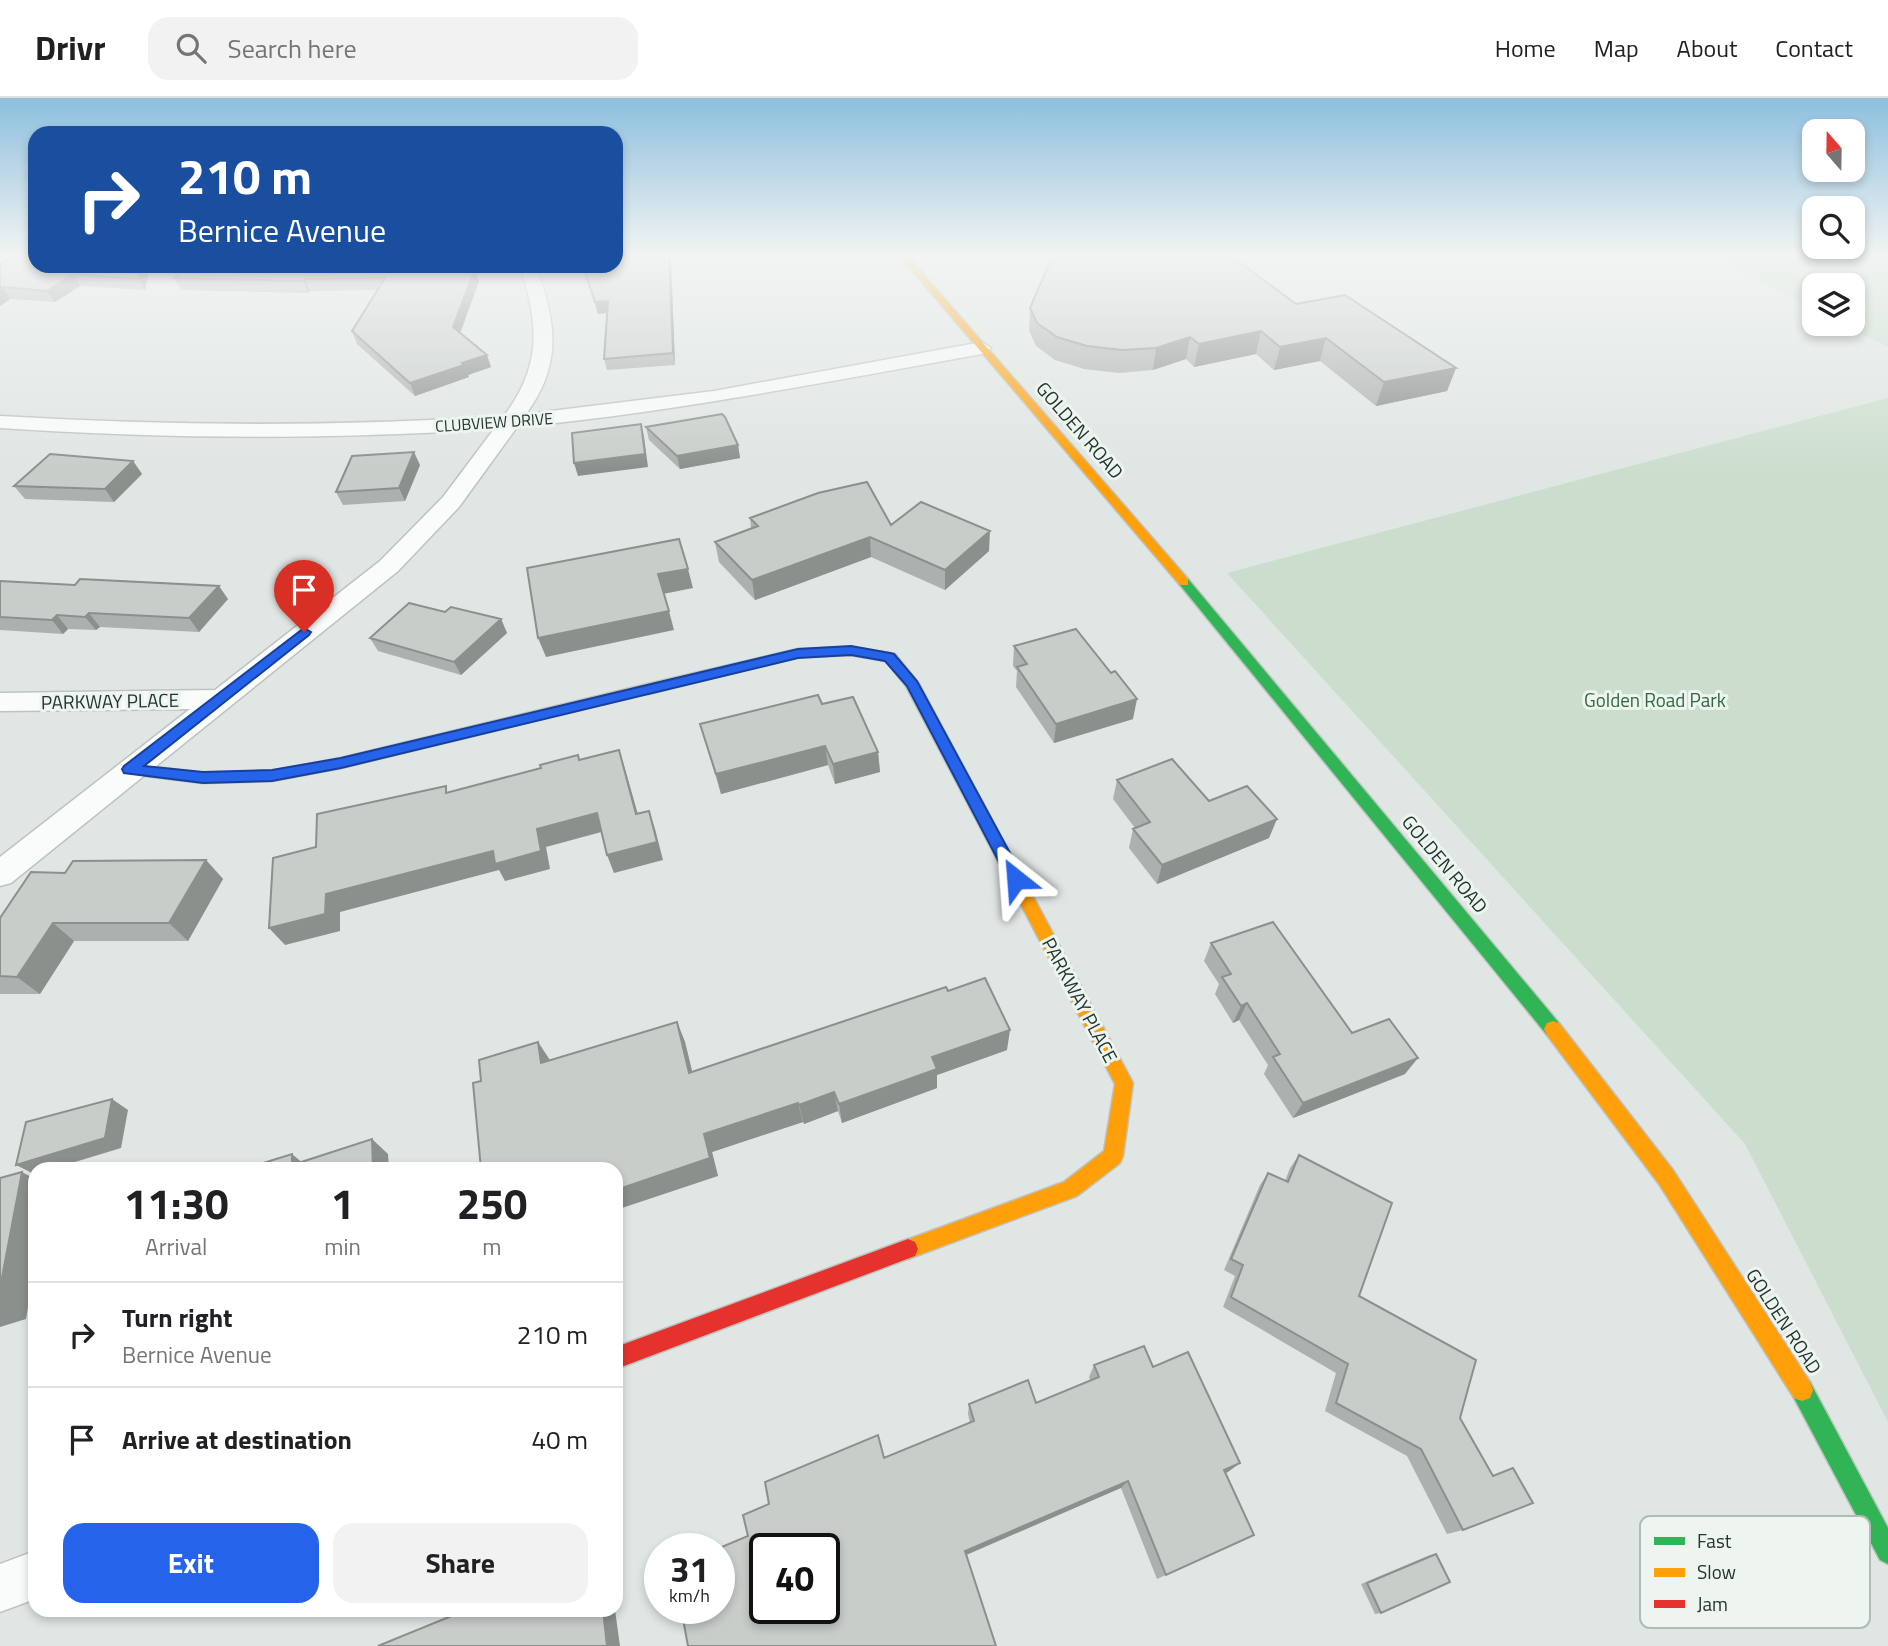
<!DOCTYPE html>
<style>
body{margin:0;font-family:"Titillium Web",sans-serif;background:#f2f2f2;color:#202124;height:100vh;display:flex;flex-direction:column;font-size:26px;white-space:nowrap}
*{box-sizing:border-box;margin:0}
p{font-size:23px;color:#757577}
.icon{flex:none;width:38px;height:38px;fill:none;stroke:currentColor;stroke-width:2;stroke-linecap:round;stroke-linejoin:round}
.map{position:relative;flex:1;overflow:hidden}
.drawer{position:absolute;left:28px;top:1064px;width:595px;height:455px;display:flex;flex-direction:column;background:#fff;border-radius:21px;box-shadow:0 4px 10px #0003}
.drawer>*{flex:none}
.guide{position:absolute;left:28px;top:28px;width:595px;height:147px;border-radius:21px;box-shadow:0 4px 10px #0003;background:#1a4fa0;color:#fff;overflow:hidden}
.needle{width:46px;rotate:340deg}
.controls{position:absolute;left:1802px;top:21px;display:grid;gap:14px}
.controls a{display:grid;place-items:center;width:63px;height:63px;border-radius:14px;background:#fff;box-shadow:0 4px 10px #0003;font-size:35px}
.speed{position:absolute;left:644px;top:1435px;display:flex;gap:14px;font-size:35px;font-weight:700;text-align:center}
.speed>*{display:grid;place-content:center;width:91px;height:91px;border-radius:50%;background:#fff;box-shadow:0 4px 10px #0003;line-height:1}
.speed small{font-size:18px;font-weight:400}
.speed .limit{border:4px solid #111;border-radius:10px;background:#fff;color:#111}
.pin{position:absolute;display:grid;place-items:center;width:60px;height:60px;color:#fff;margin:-72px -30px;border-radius:50% 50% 50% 0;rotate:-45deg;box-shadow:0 0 7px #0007}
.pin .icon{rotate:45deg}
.me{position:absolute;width:77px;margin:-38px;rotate:332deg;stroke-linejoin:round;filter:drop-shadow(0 0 5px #0008)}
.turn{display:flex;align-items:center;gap:24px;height:147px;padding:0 35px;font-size:32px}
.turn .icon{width:91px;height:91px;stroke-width:2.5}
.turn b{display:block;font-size:49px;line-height:60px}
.eta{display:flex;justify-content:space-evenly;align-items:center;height:119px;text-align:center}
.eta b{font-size:42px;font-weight:700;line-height:49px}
.primary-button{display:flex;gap:14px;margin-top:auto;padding:14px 35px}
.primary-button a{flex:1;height:80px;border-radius:21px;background:#2563eb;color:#fff;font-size:28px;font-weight:700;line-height:80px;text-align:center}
.primary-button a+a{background:#f2f2f2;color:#202124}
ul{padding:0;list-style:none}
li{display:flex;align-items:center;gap:21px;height:105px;padding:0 35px;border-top:2px solid #e0e0e0}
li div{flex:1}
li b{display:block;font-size:26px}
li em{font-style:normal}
header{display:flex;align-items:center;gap:42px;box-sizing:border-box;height:98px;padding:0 35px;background:#fff;border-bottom:2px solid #e0e0e0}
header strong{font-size:33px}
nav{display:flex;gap:38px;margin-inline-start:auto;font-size:24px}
.search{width:490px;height:63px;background:#f2f2f2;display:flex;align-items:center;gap:18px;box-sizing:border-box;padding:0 24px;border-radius:21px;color:#757577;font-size:26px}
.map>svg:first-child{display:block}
</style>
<header>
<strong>Drivr</strong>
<div class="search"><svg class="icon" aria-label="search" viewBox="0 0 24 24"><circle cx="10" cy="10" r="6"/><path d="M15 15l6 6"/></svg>Search here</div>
<nav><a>Home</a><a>Map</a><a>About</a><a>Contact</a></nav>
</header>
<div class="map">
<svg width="1888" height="1548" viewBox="0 0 1888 1548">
<rect width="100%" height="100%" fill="#e0e6e3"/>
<path fill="#cbdece" d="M 1705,155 L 1888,155 L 1888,249 L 1843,226 L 1853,226 L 1853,187 L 1815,187 L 1815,211 Z
M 1888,300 L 1888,1324 L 1745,1046 L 1227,475 Z"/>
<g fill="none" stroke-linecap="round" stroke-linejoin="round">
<defs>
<path id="street" d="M 520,168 L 536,168 C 556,223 563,266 526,316 L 714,293 L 982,244 L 991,250 L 982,256 C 826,284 674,314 517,329 L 459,409 L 398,473 L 11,785 L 0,788 L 0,759 L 190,611 L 0,613 L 0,595 L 215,592 L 380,463 L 443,399 L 494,331 C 329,342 165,341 0,330 L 0,318 C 168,328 335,329 504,318 C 542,267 539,226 520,168 Z
M 35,1453 L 35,1501 L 0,1514 L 0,1466 Z"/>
<path id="fast" d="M 1184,480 L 1188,481 L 1559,925 L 1562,931 L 1559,937 L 1553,939 L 1547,937 L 1180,487 L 1178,484 Z
M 851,549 L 895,556 L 919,586 L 1013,761 L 1011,765 L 999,765 L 906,588 L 886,563 L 851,557 L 798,559 L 648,596 L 641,591 L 648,586 L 798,551 Z
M 1802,1281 L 1810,1284 L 1888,1430 L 1888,1466 L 1880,1462 L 1794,1300 L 1791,1292 L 1794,1284 Z"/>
<path id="slow" d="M 897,155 L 905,155 L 1188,481 L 1188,487 L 1180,487 Z
M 648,586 L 653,588 L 655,591 L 653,594 L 341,670 L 272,683 L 203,685 L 129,676 L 122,671 L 129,666 L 203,675 L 272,673 L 341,660 Z
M 1005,755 L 1011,757 L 1133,985 L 1123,1058 L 1120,1065 L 1077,1098 L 908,1161 L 901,1158 L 898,1151 L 901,1144 L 1064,1084 L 1104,1053 L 1115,986 L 997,761 L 999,757 Z
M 1553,923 L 1559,925 L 1673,1072 L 1810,1284 L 1813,1292 L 1810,1300 L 1802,1303 L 1794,1300 L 1659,1086 L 1547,937 L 1544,931 L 1547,925 Z"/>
<path id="jam" d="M 908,1141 L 915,1144 L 918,1151 L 915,1158 L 616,1271 L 616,1249 Z"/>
</defs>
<use href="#street" stroke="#bdc3c0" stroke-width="3"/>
<use href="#fast" stroke="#bdc3c0" stroke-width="3"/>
<use href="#slow" stroke="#bdc3c0" stroke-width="3"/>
<use href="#jam" stroke="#bdc3c0" stroke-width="3"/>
<use href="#street" fill="#fafbfb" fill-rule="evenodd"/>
<use href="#fast" fill="#30b455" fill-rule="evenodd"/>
<use href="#slow" fill="#ff9f0a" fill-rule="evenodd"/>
<use href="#jam" fill="#e5322d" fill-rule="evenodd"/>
</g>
<path fill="#acb0ae" d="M 616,155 L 670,155 L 671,161 L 675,267 L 607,272 L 604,261 L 607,215 L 598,216 L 582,168 L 616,168 Z
M 0,167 L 150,168 L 145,192 L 80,188 L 55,204 L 10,201 L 0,208 Z
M 429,172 L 479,183 L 460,235 L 491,269 L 468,277 L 469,279 L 415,298 L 357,246 L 352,233 L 378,192 L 310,193 L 308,195 L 181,192 L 174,180 Z
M 1296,206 L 1456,270 L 1447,293 L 1376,308 L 1320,263 L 1274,272 L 1256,256 L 1194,269 L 1186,261 L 1153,272 L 1119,275 L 1084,271 L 1055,262 L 1036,248 L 1029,233 L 1030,210 Z
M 646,329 L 738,347 L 740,360 L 680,371 L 649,342 Z
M 133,363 L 142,376 L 114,404 L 25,401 L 14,388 Z
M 420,367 L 405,403 L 343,407 L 336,394 Z
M 750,420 L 891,427 L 989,453 L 945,492 L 871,459 L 755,502 L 719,464 L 715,444 L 751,430 Z
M 0,483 L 228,501 L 199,534 L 100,529 L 96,532 L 68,531 L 63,536 L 0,532 Z
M 501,521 L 507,535 L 461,577 L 378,553 L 370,540 Z
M 1014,548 L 1133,621 L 1054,645 L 1016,589 L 1017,573 L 1013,568 Z
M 822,606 L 878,654 L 880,674 L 835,686 L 828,667 L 721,696 L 700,626 Z
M 1117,682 L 1209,703 L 1269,740 L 1157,786 L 1129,750 L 1133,731 L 1135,730 L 1113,701 Z
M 206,762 L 223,781 L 188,843 L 74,843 L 40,896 L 0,896 L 0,820 L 65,775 Z
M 1211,845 L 1352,935 L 1405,976 L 1293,1020 L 1264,976 L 1268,967 L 1239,922 L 1233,925 L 1215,896 L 1219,886 L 1204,863 Z
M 948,893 L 1007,952 L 937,977 L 937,990 L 842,1025 L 838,1013 L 804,1026 L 803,1024 L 712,1054 L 718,1078 L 481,983 L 538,944 L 550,962 L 677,924 L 685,944 L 692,973 Z
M 1299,1057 L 1359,1198 L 1460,1320 L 1463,1432 L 1447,1436 L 1407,1358 L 1325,1313 L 1336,1275 L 1223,1209 L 1235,1178 L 1224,1172 L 1260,1087 L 1268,1075 L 1285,1083 L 1290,1070 Z
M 1094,1267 L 1153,1269 L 1228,1374 L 1225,1375 L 1254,1437 L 1157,1481 L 1121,1390 L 748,1438 L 884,1360 L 970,1325 L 968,1316 L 969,1306 L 1036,1305 L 1090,1282 L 1089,1279 Z
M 1436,1456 L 1381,1515 L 1375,1516 L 1361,1486 L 1430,1457 Z"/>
<path fill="#8c908d" d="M 669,155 L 671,161 L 675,267 L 673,255 Z
M 141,168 L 150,168 L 145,192 L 138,181 Z
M 420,168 L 432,168 L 421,184 L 417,173 Z
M 475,171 L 479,183 L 458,241 L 453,229 Z
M 73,176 L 80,188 L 55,204 L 47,193 Z
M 305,181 L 310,193 L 308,195 L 303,183 Z
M 2,189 L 10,201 L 0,208 L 0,190 Z
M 608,203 L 611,214 L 598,216 L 595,204 Z
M 1261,233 L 1256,256 L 1194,269 L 1199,246 Z
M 1190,239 L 1186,261 L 1153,272 L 1156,250 Z
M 1326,240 L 1320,263 L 1274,272 L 1280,249 Z
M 487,257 L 491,269 L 468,277 L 469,279 L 415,298 L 410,285 L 462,265 Z
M 1456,270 L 1447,293 L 1376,308 L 1384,284 Z
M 641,326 L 644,339 L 648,369 L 578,378 L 574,365 Z
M 738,347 L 740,360 L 680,371 L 677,358 Z
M 414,354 L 420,367 L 405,403 L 399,390 Z
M 133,363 L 142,376 L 114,404 L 105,391 Z
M 990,433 L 989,453 L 945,492 L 945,472 Z
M 870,439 L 871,459 L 755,502 L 752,482 Z
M 688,471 L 693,490 L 663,496 L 658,476 Z
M 219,488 L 228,501 L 199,534 L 189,520 Z
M 669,513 L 674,532 L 546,559 L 538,540 Z
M 89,515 L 100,529 L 96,532 L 85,519 Z
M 57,517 L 68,531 L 63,536 L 52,522 Z
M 501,521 L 507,535 L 461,577 L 454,564 Z
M 1137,601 L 1133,621 L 1054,645 L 1056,626 Z
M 825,648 L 828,667 L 721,696 L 716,676 Z
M 619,652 L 625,671 L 643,734 L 636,716 Z
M 878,654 L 880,674 L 835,686 L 833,666 Z
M 649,713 L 655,731 L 663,762 L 614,775 L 607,757 Z
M 597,715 L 605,733 L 546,749 L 550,771 L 505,783 L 499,772 L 340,814 L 340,833 L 285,847 L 269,830 L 326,796 L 537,731 Z
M 1277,721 L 1269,740 L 1157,786 L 1162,767 Z
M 206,762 L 223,781 L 188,843 L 169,825 Z
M 53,825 L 74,843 L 40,896 L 17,879 Z
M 1247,905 L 1239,922 L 1233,925 L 1241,908 Z
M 677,924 L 685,944 L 697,994 L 689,975 Z
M 1010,932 L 1007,952 L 937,977 L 937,990 L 842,1025 L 839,1006 L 932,959 Z
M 538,944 L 551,964 L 541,965 Z
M 1418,960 L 1405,976 L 1293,1020 L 1303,1005 Z
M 834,994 L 838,1013 L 804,1026 L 799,1007 Z
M 112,1001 L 128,1012 L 121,1050 L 52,1071 L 35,1071 L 34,1076 L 16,1067 Z
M 798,1005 L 803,1024 L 712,1054 L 718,1078 L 616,1112 L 616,1092 L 704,1036 Z
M 372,1041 L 388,1056 L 389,1071 L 373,1071 Z
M 292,1056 L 310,1071 L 292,1067 Z
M 22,1074 L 35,1081 L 35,1167 L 26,1221 L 0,1229 L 0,1190 Z
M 1240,1365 L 1228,1374 L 1213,1380 L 1224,1372 Z
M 1128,1383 L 1121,1390 L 964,1458 L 965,1453 Z
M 603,1512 L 615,1512 L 620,1548 L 607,1548 Z"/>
<path fill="#c8cdca" stroke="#8c908d" stroke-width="2" fill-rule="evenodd" d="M 17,155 L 35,155 L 35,168 L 141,168 L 138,181 L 73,176 L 47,193 L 2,189 L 0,190 L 0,167 Z
M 616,155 L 669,155 L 673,255 L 604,261 L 608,203 L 595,204 L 583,168 L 616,168 Z
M 1053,155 L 1227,155 L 1296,206 L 1345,197 L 1456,270 L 1384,284 L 1326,240 L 1280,249 L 1261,233 L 1199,246 L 1190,239 L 1156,250 L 1122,252 L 1087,248 L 1057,239 L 1037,225 L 1030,210 L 1052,159 Z
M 188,168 L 420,168 L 417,173 L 475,171 L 453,229 L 487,257 L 462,265 L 464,267 L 410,285 L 352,233 L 385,180 L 305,181 L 303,183 L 174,180 Z
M 722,316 L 725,319 L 738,347 L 677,358 L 646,329 Z
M 641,326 L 645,356 L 574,365 L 572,335 Z
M 414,354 L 399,390 L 336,394 L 352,358 Z
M 50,356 L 133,363 L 105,391 L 14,388 Z
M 867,384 L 891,427 L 921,404 L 990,433 L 945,472 L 870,439 L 752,482 L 715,444 L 758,428 L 750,420 L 818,395 Z
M 679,441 L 688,471 L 658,476 L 669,513 L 538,540 L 527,470 Z
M 80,481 L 219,488 L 189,520 L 89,515 L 85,519 L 57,517 L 52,522 L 0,519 L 0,483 L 75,487 Z
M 409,505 L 445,514 L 451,509 L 501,521 L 454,564 L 370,540 Z
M 1076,531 L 1111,575 L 1115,573 L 1137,601 L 1056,626 L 1017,569 L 1027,566 L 1014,548 Z
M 818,597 L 822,606 L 853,599 L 878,654 L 833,666 L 825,648 L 716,676 L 700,626 Z
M 619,652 L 636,716 L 649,713 L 657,744 L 607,757 L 597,715 L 537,731 L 541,753 L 495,766 L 493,753 L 326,796 L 325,816 L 269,830 L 273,760 L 316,749 L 317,716 L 446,688 L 446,695 L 541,670 L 540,667 L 578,657 L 579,662 Z
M 1172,661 L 1209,703 L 1247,688 L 1277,721 L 1162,767 L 1133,731 L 1150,724 L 1117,682 Z
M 206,762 L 169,825 L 53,825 L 17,879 L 0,878 L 0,820 L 31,774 L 65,775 L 73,763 Z
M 1273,824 L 1352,935 L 1389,921 L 1418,960 L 1303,1005 L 1273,959 L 1280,956 L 1247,905 L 1241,908 L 1222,879 L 1231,876 L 1211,845 Z
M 985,880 L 1010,932 L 932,959 L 937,971 L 839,1006 L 834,994 L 799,1007 L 798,1005 L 704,1036 L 710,1060 L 616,1092 L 616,1071 L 481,1071 L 473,985 L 481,983 L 479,962 L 538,944 L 541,965 L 677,924 L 689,975 L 946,889 L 948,893 Z
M 112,1001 L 105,1040 L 16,1067 L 26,1024 Z
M 372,1041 L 373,1071 L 244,1071 L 292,1056 L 292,1067 Z
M 1299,1057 L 1392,1105 L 1359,1198 L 1476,1262 L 1460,1320 L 1493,1378 L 1513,1370 L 1533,1405 L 1463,1432 L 1421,1351 L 1336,1305 L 1348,1266 L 1231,1199 L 1243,1167 L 1231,1161 L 1268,1075 L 1288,1084 Z
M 22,1074 L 0,1190 L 0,1080 Z
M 1144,1248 L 1153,1269 L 1188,1254 L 1240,1365 L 1224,1372 L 1254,1437 L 1166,1477 L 1128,1383 L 965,1453 L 996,1548 L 688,1548 L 681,1510 L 719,1510 L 719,1451 L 717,1451 L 748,1438 L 743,1417 L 769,1406 L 765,1384 L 878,1337 L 884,1360 L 974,1323 L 969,1306 L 1028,1282 L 1036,1305 L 1099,1279 L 1094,1267 ZM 765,1451 L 824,1451 L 824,1510 L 765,1510 Z
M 1436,1456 L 1450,1484 L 1381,1515 L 1367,1485 Z
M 466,1512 L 603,1512 L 607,1548 L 378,1548 Z"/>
<linearGradient id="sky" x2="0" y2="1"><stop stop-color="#8dbfdf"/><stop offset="0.42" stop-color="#f1f4f2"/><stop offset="1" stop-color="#f1f4f2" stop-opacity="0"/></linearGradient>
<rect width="1888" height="372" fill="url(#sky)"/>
<path fill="#2563eb" stroke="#184099" stroke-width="2" d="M 304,530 L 311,534 L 309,537 L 144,668 L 203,674 L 272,672 L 341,660 L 798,551 L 851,548 L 890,555 L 894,556 L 917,583 L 1024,781 L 1022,785 L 1010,785 L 907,588 L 885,563 L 851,557 L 798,560 L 341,670 L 272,683 L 203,685 L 124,675 L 122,671 L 124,668 Z"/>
<g text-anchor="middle" stroke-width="6" stroke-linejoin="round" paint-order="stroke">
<g font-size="16" fill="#21362e" stroke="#eef5f1">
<text transform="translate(494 324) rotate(-4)" y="6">CLUBVIEW DRIVE</text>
</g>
<g font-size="19" fill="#21362e" stroke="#eef5f1">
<text transform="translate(1080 332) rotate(49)" y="7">GOLDEN ROAD</text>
<text transform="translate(110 603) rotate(-1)" y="7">PARKWAY PLACE</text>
<text transform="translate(1445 766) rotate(50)" y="7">GOLDEN ROAD</text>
<text transform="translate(1080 902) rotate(62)" y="7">PARKWAY PLACE</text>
<text transform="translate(1784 1223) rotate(57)" y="7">GOLDEN ROAD</text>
</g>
<g font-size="19" fill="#30693f" stroke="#eef5f1">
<text x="1655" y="609">Golden Road Park</text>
</g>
</g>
<rect x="1640" y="1418" width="230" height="112" rx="10" fill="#eef5f1" stroke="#b0bcb6" stroke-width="2"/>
<rect x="1654" y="1439" width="31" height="8" fill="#30b455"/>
<rect x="1654" y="1470" width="31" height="9" fill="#ff9f0a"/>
<rect x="1654" y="1502" width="31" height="8" fill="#e5322d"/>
<g font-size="19" fill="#21362e">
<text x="1697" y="1450">Fast</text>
<text x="1697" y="1481">Slow</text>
<text x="1697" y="1513">Jam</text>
</g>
</svg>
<div class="controls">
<a><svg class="needle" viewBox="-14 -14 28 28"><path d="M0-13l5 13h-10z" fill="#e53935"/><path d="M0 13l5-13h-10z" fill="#757577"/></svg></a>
<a><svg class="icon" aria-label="search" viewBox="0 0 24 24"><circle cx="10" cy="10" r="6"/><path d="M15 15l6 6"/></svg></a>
<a><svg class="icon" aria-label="layers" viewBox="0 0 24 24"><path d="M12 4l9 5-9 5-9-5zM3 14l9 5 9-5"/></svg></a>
</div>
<div class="speed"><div>31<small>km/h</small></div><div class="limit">40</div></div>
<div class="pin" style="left:304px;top:534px;background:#d93025"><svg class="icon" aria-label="arrive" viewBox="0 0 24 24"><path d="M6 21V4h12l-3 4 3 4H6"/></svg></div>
<svg class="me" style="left:1016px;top:781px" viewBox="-20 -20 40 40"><path d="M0-17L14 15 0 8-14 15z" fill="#2563eb" stroke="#fff" stroke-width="4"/></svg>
<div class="guide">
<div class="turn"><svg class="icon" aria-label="right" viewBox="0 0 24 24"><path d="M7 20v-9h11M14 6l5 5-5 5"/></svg><div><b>210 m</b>Bernice Avenue</div></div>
</div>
<section class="drawer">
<div class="eta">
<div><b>11:30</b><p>Arrival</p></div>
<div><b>1</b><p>min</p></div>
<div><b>250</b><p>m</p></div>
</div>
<ul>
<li><svg class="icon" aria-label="right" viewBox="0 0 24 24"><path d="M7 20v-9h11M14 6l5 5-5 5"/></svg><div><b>Turn right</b><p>Bernice Avenue</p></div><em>210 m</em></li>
<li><svg class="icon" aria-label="arrive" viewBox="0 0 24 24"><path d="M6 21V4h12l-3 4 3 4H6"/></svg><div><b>Arrive at destination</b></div><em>40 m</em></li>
</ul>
<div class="primary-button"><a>Exit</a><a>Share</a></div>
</section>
</div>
